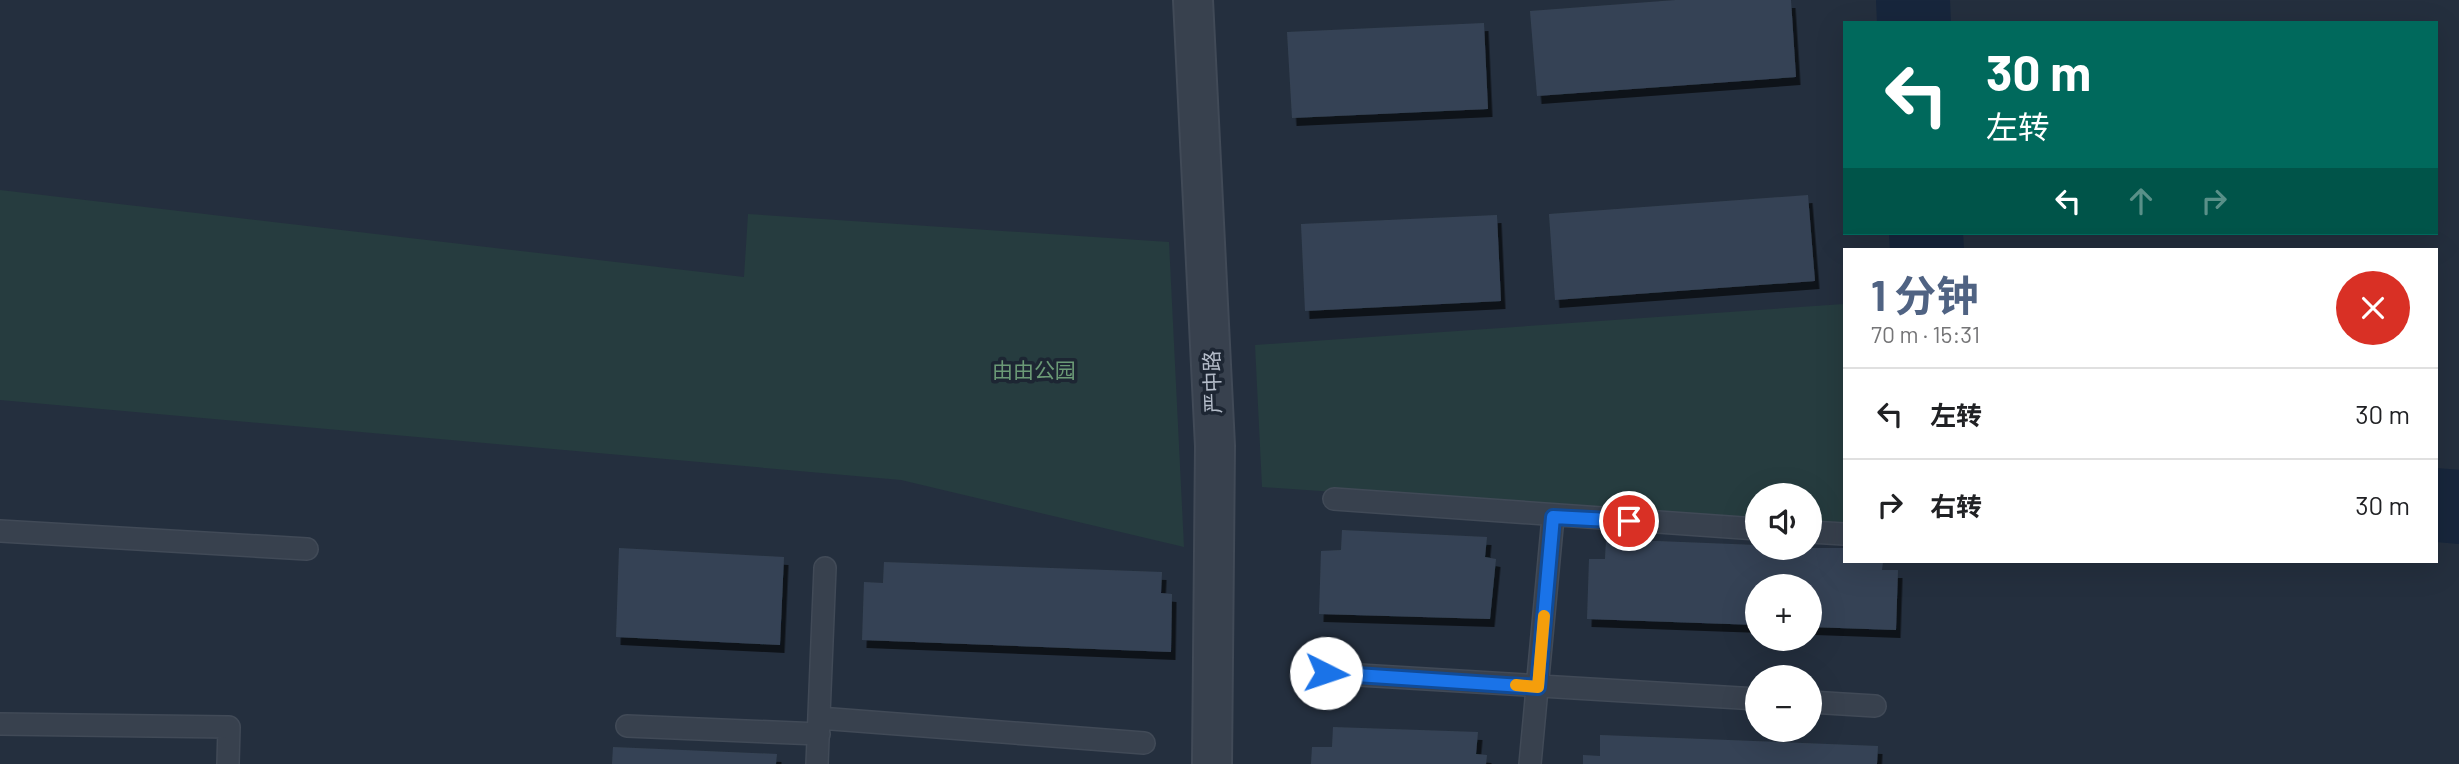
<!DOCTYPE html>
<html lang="zh">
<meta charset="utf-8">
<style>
body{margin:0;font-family:Barlow,"Noto Sans SC",sans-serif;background:#f2f2f2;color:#202124;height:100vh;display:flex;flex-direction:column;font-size:26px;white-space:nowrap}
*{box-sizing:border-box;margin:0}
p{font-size:23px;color:#757577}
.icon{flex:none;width:38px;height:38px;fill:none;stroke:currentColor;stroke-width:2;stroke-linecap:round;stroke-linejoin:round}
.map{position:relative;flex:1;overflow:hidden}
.sheet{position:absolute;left:1843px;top:248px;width:595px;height:315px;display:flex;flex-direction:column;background:#fff;border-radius:0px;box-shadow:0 7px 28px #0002}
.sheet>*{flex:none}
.top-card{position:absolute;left:1843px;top:21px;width:595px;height:214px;border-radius:0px;box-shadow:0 7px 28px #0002;background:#00695c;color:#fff;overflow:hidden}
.controls{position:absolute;left:1745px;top:483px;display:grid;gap:14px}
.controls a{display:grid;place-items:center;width:77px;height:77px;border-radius:50%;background:#fff;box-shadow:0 7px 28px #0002;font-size:35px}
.pin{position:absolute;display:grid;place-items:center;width:60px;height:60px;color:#fff;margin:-30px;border:4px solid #fff;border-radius:50%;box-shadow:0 2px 7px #0007}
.me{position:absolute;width:77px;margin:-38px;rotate:94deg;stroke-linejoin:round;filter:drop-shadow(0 0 5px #0008)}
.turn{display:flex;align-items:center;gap:24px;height:147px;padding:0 28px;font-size:32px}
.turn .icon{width:91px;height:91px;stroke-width:2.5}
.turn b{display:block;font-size:49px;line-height:60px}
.lanes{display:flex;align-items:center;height:66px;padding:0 28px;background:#0003;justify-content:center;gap:35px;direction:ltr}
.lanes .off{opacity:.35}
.round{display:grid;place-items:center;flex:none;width:74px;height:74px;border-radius:37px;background:#f2f2f2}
.headline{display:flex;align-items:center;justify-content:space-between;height:119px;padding:0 28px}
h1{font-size:42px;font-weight:700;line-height:52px;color:#506383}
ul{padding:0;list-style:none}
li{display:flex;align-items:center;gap:21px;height:91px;padding:0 28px;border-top:2px solid #e0e0e0}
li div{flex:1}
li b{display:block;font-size:26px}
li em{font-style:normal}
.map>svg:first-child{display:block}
</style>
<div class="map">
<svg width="2459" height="764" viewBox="0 0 2459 764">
<defs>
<filter id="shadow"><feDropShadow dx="4.5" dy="8" stdDeviation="0" flood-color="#0009"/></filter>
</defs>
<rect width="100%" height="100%" fill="#242f3e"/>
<path fill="#263c3f" d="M 0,190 L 744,277 L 748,214 L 1169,242 L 1184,547 L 901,480 L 0,400 Z
M 1844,304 L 1844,527 L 1810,525 L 1810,495 L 1757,495 L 1757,521 L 1262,487 L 1255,345 Z"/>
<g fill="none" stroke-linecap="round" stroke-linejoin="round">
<path stroke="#17263c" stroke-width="74" d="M 1913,0 L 1914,23
M 1926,233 L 1927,250
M 2436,505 L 2459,507"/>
</g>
<path fill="#364354" filter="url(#shadow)" d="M 1676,0 L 1791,0 L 1796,77 L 1537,96 L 1530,11 Z
M 1484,23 L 1488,109 L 1292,118 L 1287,32 Z
M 1808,195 L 1815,281 L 1555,300 L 1549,214 Z
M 1497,215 L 1501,301 L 1305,311 L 1301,224 Z
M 1342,530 L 1487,537 L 1485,557 L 1496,559 L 1490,619 L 1319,614 L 1321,551 L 1341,550 Z
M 1606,539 L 1757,545 L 1757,548 L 1844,548 L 1844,562 L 1883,562 L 1882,570 L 1898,570 L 1896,630 L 1810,627 L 1810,586 L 1757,586 L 1757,625 L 1587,619 L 1589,559 L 1605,559 Z
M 619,548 L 784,557 L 780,645 L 616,637 Z
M 884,562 L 1162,572 L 1161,593 L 1172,594 L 1171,652 L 862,640 L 864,582 L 883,583 Z
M 1333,727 L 1478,732 L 1476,754 L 1487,755 L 1486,764 L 1311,764 L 1312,747 L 1332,747 Z
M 1600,735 L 1878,746 L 1877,764 L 1583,764 L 1583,755 L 1600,756 Z
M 613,747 L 777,754 L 776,764 L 612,764 Z"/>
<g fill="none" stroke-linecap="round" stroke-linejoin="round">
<defs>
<path id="service" d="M 1334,499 L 1757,529
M 0,531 L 307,549
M 1810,532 L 1844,534
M 1326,673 L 1757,699
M 1810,702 L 1875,706
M 819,718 L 1144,743
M 0,724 L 229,727 L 228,764
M 627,726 L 819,734
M 817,764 L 825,568
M 1530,764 L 1553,517"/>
<path id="minor" d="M 1193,0 L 1215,446 L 1212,764"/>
</defs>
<use href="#service" stroke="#414a57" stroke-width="24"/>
<use href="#minor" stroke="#414a57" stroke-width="42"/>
<use href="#service" stroke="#38414e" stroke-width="21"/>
<use href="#minor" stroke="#38414e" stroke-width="38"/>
</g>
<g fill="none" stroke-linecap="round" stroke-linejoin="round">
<defs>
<path id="route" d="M 1326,673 L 1538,687 L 1553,517 L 1629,521"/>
</defs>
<use href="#route" stroke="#114b97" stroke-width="18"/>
<use href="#route" stroke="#1a73e8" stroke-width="12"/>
<path stroke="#f59e0b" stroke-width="12" d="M 1516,685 L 1538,687 L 1544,616"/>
</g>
<g text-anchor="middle" stroke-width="7" stroke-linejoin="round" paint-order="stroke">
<g font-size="21" fill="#6b9a76" stroke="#1d2633">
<text x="1034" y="378">由由公园</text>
</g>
<g font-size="21" fill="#b4bcc9" stroke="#1d2633">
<text transform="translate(1213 382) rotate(-92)" y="7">严中路</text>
</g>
</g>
</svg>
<div class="controls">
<a><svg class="icon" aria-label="sound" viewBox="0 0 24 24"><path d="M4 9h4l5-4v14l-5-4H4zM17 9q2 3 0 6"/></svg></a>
<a>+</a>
<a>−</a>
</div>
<div class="pin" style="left:1629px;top:521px;background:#d93025"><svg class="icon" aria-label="arrive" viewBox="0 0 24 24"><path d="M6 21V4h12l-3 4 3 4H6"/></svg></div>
<svg class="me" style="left:1326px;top:673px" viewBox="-20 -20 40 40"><circle r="19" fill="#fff"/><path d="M0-13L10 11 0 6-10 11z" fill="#1a73e8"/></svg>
<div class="top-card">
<div class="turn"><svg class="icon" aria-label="left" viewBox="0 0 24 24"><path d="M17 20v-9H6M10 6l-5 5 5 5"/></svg><div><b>30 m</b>左转</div></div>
<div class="lanes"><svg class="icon" aria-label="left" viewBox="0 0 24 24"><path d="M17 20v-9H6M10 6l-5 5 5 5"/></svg><svg class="icon off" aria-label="ahead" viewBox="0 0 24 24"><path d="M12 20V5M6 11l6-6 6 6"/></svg><svg class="icon off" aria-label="right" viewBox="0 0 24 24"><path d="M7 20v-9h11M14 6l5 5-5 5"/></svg></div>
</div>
<section class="sheet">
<div class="headline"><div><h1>1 分钟</h1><p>70 m · 15:31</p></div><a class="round" style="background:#d93025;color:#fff"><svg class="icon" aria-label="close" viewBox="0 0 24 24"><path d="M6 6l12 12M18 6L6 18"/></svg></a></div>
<ul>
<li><svg class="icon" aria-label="left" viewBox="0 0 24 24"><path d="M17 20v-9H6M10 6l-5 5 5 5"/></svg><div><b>左转</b></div><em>30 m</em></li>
<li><svg class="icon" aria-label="right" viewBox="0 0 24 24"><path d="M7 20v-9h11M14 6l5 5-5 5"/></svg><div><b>右转</b></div><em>30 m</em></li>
</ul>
</section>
</div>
